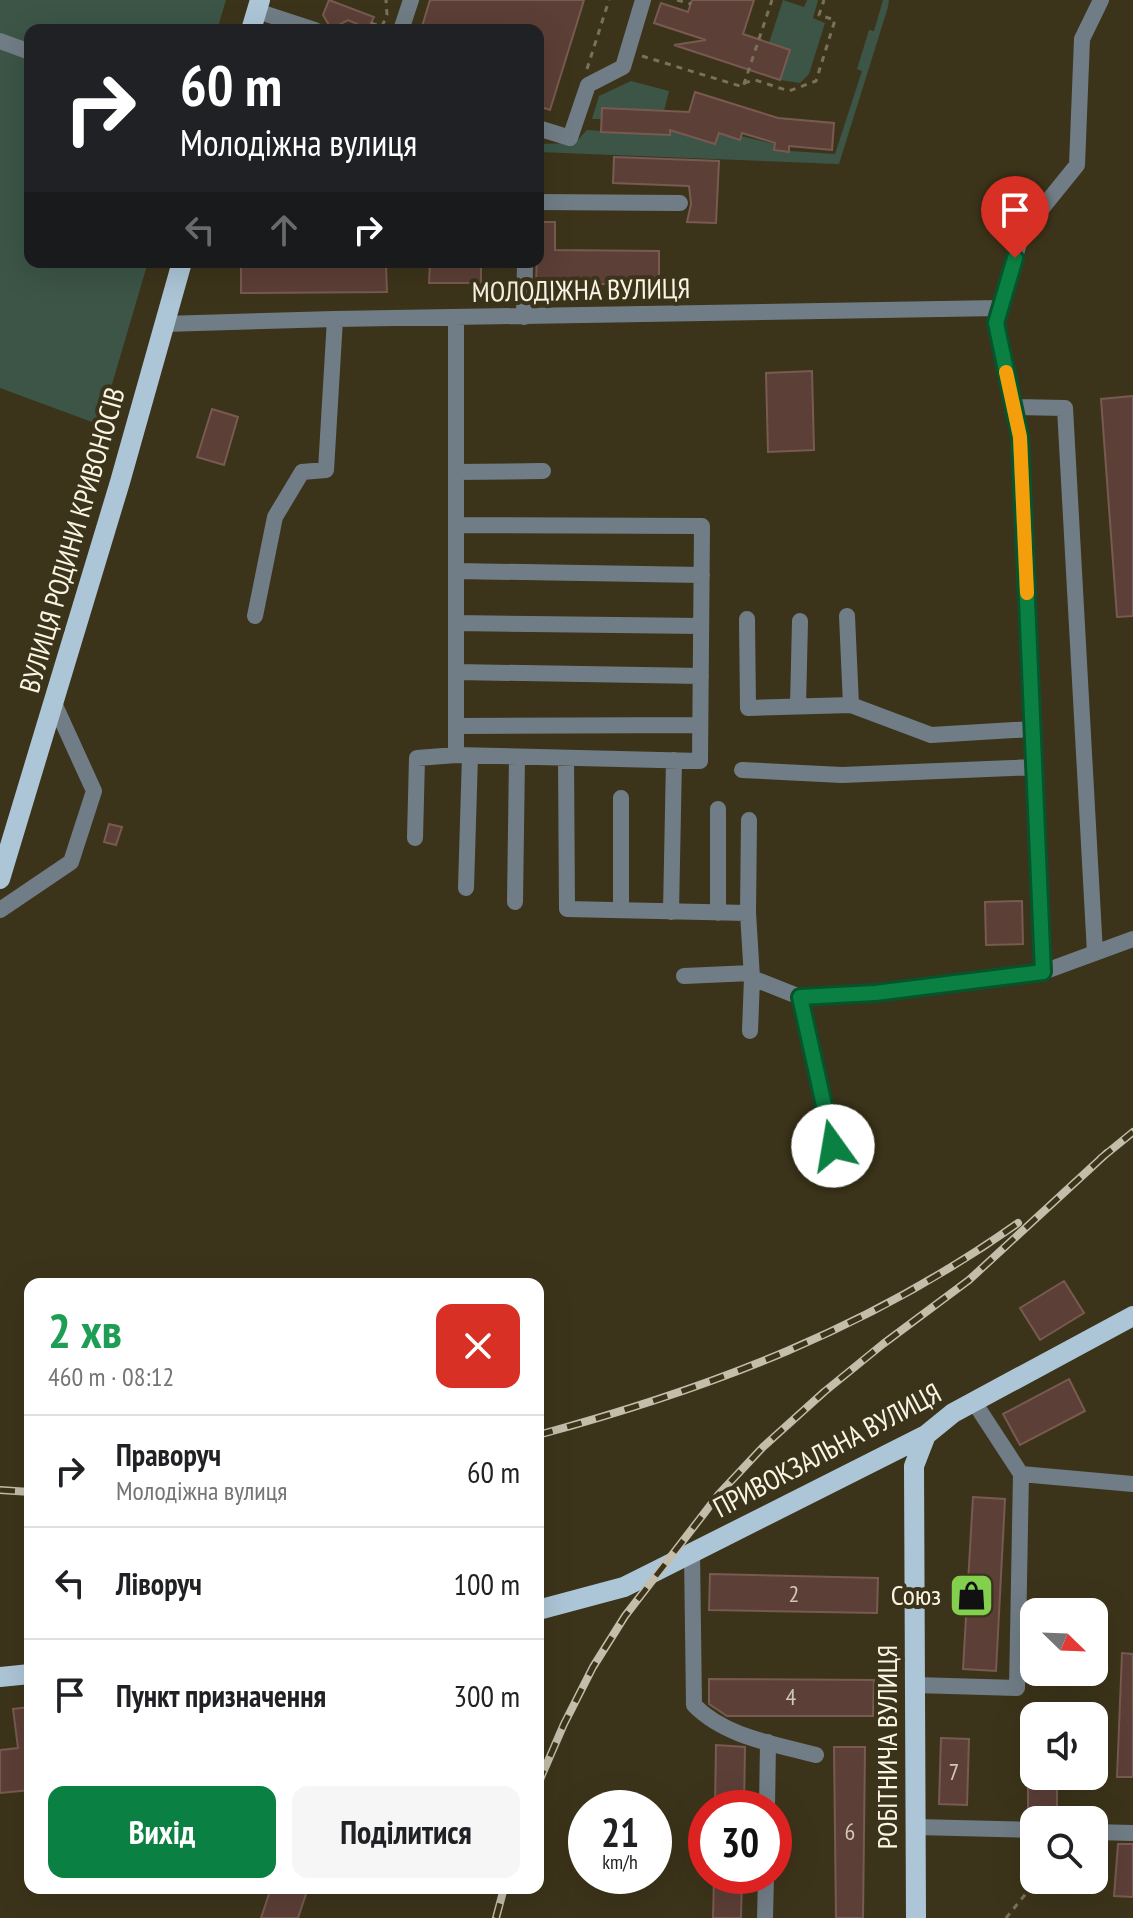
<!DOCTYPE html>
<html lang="uk">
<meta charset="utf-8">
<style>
body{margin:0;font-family:"PT Sans Narrow",sans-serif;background:#f6f6f6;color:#202124;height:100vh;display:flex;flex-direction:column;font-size:30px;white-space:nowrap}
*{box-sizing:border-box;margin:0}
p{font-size:26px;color:#757577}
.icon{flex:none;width:44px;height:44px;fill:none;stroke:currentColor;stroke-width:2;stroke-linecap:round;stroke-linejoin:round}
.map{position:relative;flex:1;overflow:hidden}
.sheet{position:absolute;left:24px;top:1278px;width:520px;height:616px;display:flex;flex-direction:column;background:#fff;border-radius:16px;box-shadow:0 8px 32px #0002}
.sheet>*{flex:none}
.guide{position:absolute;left:24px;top:24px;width:520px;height:244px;border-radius:16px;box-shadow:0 8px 32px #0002;background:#202124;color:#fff;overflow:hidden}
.needle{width:52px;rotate:113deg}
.buttons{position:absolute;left:1020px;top:1598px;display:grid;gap:16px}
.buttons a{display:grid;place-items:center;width:88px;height:88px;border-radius:16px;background:#fff;box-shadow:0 8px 32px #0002;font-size:40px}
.speed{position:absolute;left:568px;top:1790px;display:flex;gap:16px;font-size:40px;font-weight:700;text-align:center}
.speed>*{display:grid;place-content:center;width:104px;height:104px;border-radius:50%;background:#fff;box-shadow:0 8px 32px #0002;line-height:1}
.speed small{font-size:20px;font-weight:400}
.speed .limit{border:12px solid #d22;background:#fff;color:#111}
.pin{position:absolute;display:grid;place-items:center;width:68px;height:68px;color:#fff;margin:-82px -34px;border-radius:50% 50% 50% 0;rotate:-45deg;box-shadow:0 0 8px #0007}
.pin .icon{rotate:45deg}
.me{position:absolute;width:88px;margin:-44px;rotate:347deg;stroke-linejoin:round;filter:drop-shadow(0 0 6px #0008)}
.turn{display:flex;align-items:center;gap:28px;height:168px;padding:0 24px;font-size:36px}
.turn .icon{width:104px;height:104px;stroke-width:2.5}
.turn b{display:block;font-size:56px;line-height:68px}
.lanes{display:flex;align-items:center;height:76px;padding:0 24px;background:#0003;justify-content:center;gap:40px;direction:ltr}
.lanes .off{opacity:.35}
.round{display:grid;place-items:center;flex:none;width:84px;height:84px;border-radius:16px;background:#f6f6f6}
.overview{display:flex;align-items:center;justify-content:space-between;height:136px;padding:0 24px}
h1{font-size:48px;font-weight:600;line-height:60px;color:#1e9e55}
.button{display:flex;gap:16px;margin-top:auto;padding:16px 24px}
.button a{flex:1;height:92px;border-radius:16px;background:#0b8043;color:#fff;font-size:32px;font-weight:600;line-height:92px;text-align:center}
.button a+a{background:#f6f6f6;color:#202124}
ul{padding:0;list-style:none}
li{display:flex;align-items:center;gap:24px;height:112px;padding:0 24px;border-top:2px solid #e0e0e0}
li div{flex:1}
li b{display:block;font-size:30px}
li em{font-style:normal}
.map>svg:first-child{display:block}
</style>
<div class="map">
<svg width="1133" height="1918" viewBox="0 0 1133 1918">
<rect width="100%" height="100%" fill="#3c341a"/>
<path fill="#3c5547" d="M 0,0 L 226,0 L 217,30 L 30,30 L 30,262 L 148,262 L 100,425 L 0,388 Z
M 783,0 L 804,7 L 807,0 L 818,0 L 813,18 L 825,23 L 809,74 L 800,83 L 780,80 L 790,50 L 769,43 Z
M 883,0 L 889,0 L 888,7 L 839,164 L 538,152 L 538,144 L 575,143 L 587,130 L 669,135 L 670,129 L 721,127 L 726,135 L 739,140 L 741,136 L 774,144 L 775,150 L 835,154 L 862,71 L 857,69 L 869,30 L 874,31 Z
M 631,81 L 669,91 L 664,111 L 602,108 L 601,119 L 592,119 L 599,96 Z"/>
<path fill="#5c3f37" stroke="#785a50" stroke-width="2" d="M 329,0 L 374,17 L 368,29 L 348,20 L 337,26 L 329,25 L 323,15 Z
M 430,0 L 584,0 L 550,110 L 538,106 L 538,30 L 421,30 Z
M 692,0 L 754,0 L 743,34 L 790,50 L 780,80 L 674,45 L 706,40 L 654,23 L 661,3 L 688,12 Z
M 695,92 L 778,118 L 834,123 L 832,150 L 789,146 L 789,152 L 774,150 L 775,143 L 742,133 L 740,140 L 719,133 L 715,144 L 670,130 L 670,135 L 601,132 L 602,108 L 689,112 Z
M 614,157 L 719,161 L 716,223 L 687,222 L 691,204 L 689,186 L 613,183 Z
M 538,222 L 555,222 L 555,250 L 659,251 L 659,285 L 536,283 Z
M 241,262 L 386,265 L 387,292 L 241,293 Z
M 430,262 L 481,262 L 481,283 L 429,283 Z
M 812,371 L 814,450 L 768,452 L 766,373 Z
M 1133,396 L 1133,616 L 1117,617 L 1101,399 Z
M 212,409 L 238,417 L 224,465 L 197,457 Z
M 109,824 L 122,827 L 116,845 L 104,842 Z
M 1022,901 L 1023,944 L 986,945 L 985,902 Z
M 1064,1281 L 1084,1313 L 1040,1340 L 1020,1308 Z
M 1069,1379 L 1085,1411 L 1020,1445 L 1003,1414 Z
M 973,1497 L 1005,1499 L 996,1671 L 963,1669 Z
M 710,1574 L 878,1578 L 877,1613 L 709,1610 Z
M 1122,1653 L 1133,1654 L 1133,1777 L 1117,1777 Z
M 709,1679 L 874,1680 L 873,1716 L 727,1716 L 709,1704 Z
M 30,1707 L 30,1790 L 0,1793 L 0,1750 L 18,1748 L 13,1709 Z
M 941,1738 L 969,1739 L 967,1805 L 939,1804 Z
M 716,1745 L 745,1747 L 744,1808 L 715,1808 Z
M 834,1747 L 865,1747 L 863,1918 L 836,1918 Z
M 1028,1776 L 1057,1776 L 1057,1811 L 1028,1811 Z
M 1118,1844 L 1133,1844 L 1133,1897 L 1114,1896 Z
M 714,1876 L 742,1876 L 741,1918 L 713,1918 Z
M 271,1888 L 308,1888 L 298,1918 L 261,1918 Z"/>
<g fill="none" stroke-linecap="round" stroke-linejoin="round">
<path stroke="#79725b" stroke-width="3" stroke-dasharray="6 6" stroke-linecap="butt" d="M 677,0 L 691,4
M 371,23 L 383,27
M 382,26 L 387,15 L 386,0
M 642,56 L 743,87 L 772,0
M 587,69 L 609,0
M 744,83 L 755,80 L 789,91 L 816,81 L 835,20 L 819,15 L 824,0
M 1006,1918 L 1037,1880"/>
<path stroke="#717d86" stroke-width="16" d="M 257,11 L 315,30
M 401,30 L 411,0
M 0,41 L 30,52
M 538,128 L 570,138 L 588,85 L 623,67 L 643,0
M 538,202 L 680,203
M 524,317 L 525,262
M 456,318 L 456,755
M 164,324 L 335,319 L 1000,308
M 1014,407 L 1065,408 L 1095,953
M 456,472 L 543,471
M 456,571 L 702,575
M 255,616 L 275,517 L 302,472 L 326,470 L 335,319
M 847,616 L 851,705
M 747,619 L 748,708 L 851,705 L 931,735 L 1032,729
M 456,623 L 701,626
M 456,672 L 701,676
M 798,706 L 800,621
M 456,726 L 700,725
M 566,758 L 567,909 L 748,913 L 752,978 L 750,1031
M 742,770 L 842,775 L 1034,767
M 621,798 L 621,910
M 718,809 L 718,913
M 415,838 L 417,758 L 456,755 L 700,761 L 702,526 L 456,525
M 466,888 L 470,756
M 515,902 L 517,757
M 0,910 L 71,862 L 94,791 L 53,701
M 671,912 L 674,760
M 748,913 L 749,820
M 1043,972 L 1020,437 L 996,323 L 1022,233 L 1077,165 L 1082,39 L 1101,0
M 684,976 L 751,973
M 752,978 L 800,997
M 833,1146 L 800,997 L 875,993 L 1043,972 L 1133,939
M 1021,1474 L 1133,1484
M 692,1553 L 694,1705 C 725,1737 775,1744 816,1755
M 915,1685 L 1017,1688 L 1021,1474 L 974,1402
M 767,1808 L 768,1742
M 916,1827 L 1034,1830
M 1094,1832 L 1133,1833
M 765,1918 L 766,1876"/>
<path stroke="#adc6d7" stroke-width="20" d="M 251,30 L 260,0
M 0,879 L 120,482 L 182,262
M 538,1610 L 624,1587 L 658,1570 L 926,1435 L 953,1413 L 1133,1316
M 0,1677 L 30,1674
M 916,1918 L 914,1466 L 926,1435"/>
<defs>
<path id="rail" d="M 1100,1159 L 1133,1132
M 538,1435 C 714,1387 868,1329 1018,1223
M 0,1490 L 30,1492
M 538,1784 L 564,1724 L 593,1667 L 625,1616 L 719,1494 L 763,1447 L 824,1392 L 883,1344 L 969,1280 L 1107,1153
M 496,1918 L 504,1888"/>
</defs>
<use href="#rail" stroke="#c3bdaa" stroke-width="8"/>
<use href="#rail" stroke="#3c341a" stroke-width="5" stroke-dasharray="15" stroke-linecap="butt"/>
</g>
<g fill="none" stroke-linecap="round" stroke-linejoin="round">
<defs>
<path id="route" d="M 833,1146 L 800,997 L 875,993 L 1043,972 L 1020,437 L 996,323 L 1015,258"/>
</defs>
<use href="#route" stroke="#07532c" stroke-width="20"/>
<use href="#route" stroke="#0b8043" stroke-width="14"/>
<path stroke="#f59e0b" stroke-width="14" d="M 1006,372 L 1020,437 L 1027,593"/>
</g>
<defs>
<symbol id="shop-square" viewBox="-11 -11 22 22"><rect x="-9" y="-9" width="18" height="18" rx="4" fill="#83d04f" stroke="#3c341a"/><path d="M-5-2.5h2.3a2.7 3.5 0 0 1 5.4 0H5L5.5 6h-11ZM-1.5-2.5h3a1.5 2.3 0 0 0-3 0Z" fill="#111"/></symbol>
</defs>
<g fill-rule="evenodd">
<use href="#shop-square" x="946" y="1570" width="51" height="51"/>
</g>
<g text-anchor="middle" stroke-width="8" stroke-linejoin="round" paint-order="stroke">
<g font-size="24" fill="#d2c7b9">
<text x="794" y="1602">2</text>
<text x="791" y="1705">4</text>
<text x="954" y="1780">7</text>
<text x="850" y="1840">6</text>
</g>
<g font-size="28" fill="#f9f4e4" stroke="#3c341a">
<text transform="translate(581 290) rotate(-1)" y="10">МОЛОДІЖНА ВУЛИЦЯ</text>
<text transform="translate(72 540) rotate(-74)" y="10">ВУЛИЦЯ РОДИНИ КРИВОНОСІВ</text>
<text transform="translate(827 1450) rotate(-28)" y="10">ПРИВОКЗАЛЬНА ВУЛИЦЯ</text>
<text transform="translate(887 1747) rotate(-90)" y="10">РОБІТНИЧА ВУЛИЦЯ</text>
</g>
<g font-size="28" fill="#f9f4e4" stroke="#3c341a" text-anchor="end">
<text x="941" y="1605">Союз</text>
</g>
</g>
</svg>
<div class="buttons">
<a><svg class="needle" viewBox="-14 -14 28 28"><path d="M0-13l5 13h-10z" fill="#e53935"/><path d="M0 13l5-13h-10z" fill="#757577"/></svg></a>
<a><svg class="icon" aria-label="sound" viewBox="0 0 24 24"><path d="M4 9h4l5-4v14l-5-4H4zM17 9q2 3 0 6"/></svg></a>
<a><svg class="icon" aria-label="search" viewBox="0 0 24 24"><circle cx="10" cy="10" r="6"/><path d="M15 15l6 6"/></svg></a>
</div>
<div class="speed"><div>21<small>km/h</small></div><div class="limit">30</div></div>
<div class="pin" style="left:1015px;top:258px;background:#d93025"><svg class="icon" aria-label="arrive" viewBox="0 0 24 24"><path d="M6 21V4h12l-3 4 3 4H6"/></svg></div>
<svg class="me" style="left:833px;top:1146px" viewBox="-20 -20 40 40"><circle r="19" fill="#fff"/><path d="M0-13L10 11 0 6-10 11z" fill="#0b8043"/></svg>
<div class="guide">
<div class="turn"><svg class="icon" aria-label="right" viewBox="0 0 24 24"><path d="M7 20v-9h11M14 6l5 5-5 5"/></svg><div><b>60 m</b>Молодіжна вулиця</div></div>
<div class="lanes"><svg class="icon off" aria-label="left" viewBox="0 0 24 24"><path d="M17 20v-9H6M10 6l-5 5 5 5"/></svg><svg class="icon off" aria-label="ahead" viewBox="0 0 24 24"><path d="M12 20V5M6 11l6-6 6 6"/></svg><svg class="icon" aria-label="right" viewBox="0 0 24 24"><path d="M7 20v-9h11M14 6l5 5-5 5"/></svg></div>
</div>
<section class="sheet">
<div class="overview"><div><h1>2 хв</h1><p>460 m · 08:12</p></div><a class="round" style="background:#d93025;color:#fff"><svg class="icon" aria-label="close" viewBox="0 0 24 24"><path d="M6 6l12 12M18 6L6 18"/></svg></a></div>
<ul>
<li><svg class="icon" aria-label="right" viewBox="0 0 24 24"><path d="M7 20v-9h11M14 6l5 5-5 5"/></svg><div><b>Праворуч</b><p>Молодіжна вулиця</p></div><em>60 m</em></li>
<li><svg class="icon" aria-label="left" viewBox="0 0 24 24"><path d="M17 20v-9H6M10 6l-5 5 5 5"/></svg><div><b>Ліворуч</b></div><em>100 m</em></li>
<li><svg class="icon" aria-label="arrive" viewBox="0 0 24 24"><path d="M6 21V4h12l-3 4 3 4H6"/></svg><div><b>Пункт призначення</b></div><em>300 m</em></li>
</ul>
<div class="button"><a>Вихід</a><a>Поділитися</a></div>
</section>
</div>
